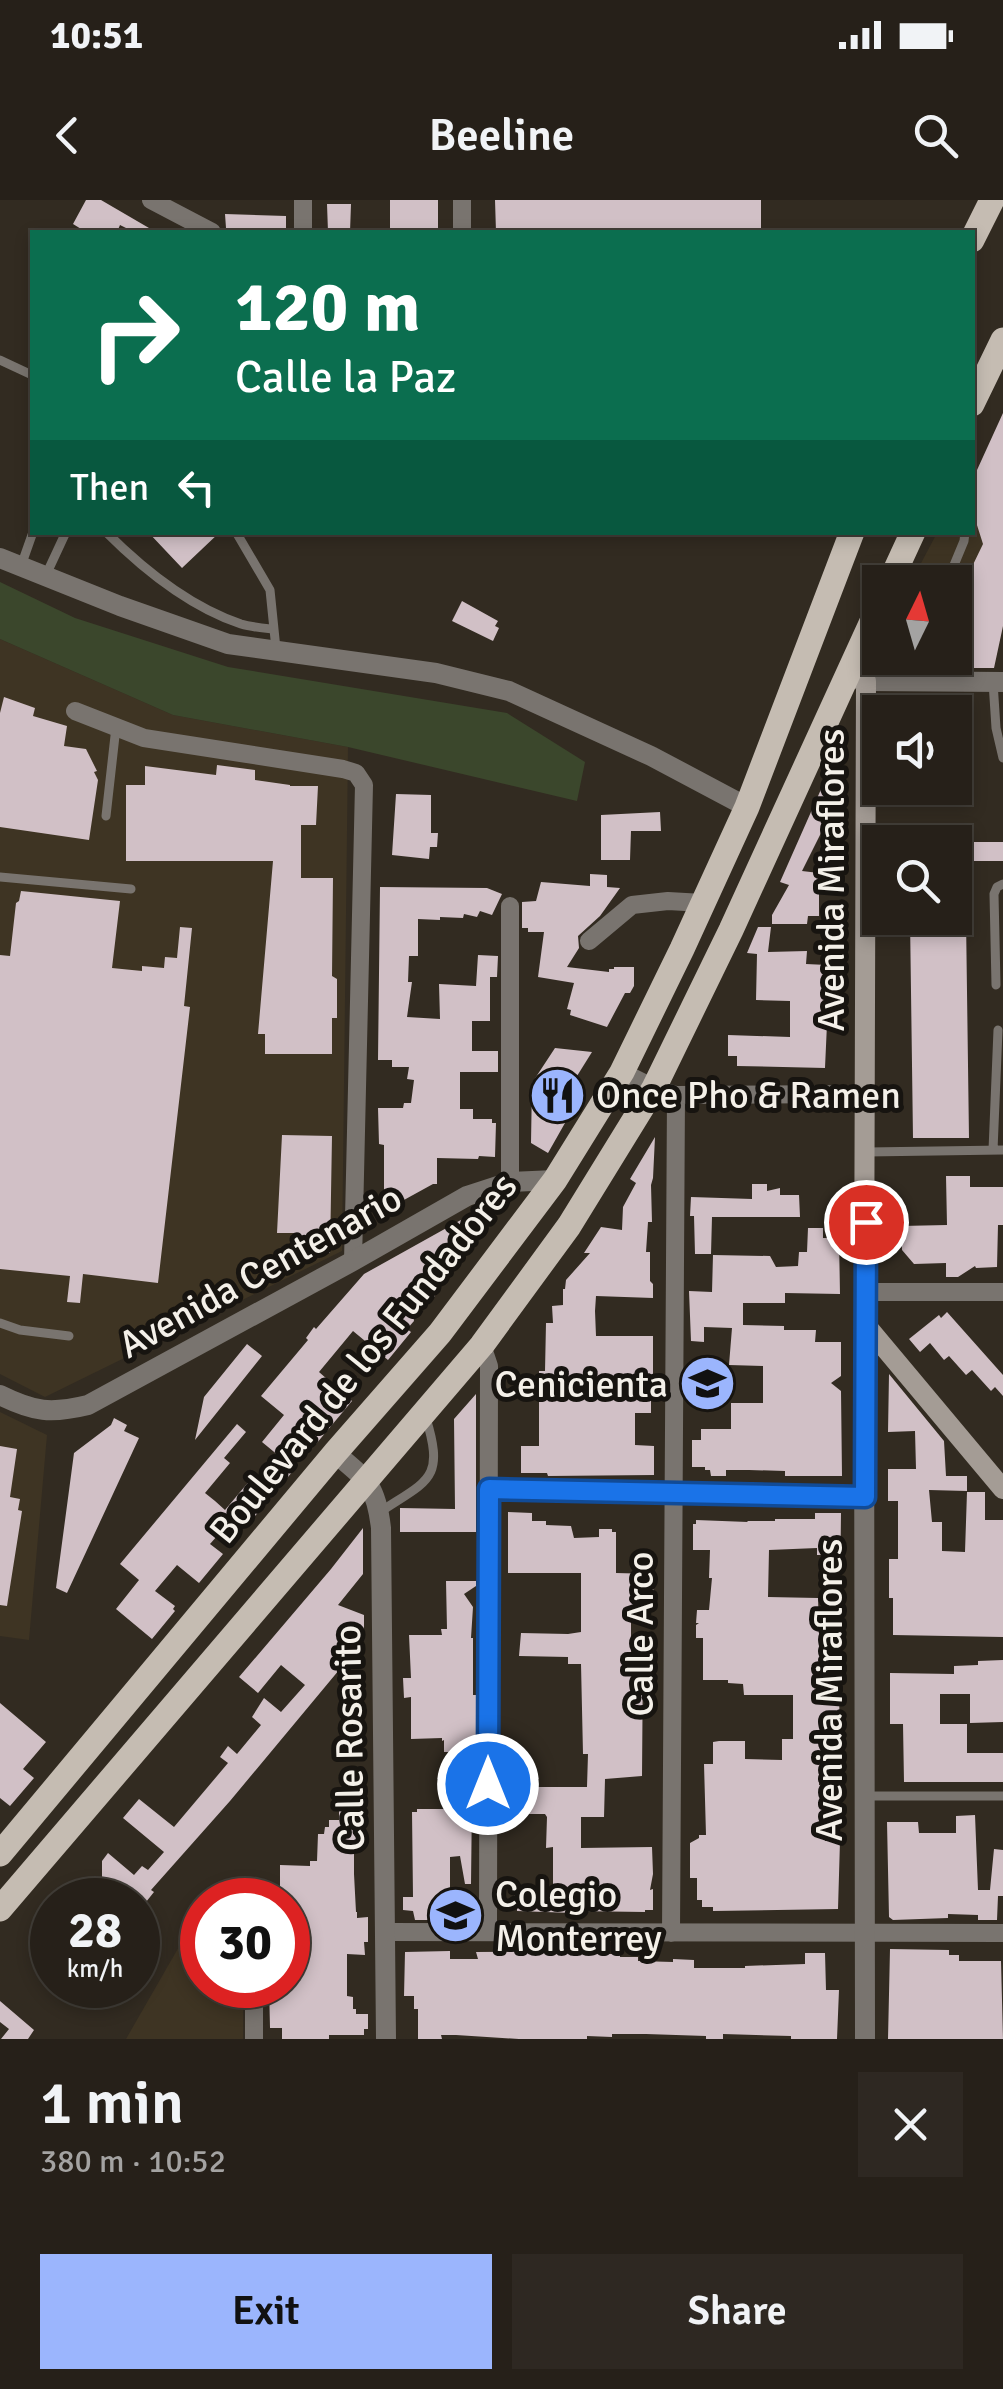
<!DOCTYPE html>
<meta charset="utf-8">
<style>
body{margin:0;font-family:Signika,sans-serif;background:#2e2822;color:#f1f3f6;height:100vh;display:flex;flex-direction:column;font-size:38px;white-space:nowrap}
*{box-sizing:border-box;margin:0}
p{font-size:32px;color:#a4a3a2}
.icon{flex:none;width:55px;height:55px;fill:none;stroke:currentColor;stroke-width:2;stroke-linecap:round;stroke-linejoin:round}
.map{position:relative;height:1839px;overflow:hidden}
.panel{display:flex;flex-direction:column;background:#262019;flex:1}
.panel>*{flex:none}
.hud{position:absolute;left:30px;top:30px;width:945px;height:305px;border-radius:0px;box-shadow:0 5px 15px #0003,0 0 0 2px #423e38;background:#0b6e4f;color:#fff;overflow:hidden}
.needle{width:65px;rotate:5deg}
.fabs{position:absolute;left:862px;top:365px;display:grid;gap:20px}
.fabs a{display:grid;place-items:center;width:110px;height:110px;border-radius:0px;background:#262019;box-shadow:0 5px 15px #0003,0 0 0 2px #423e38;font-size:50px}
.speed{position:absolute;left:30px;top:1678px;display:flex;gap:20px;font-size:50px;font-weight:700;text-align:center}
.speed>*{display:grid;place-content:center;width:130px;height:130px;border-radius:50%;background:#262019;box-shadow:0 5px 15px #0003,0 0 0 2px #423e38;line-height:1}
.speed small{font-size:25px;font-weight:400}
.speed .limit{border:15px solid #d22;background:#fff;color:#111}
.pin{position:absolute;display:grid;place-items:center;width:85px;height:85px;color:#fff;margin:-42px;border:5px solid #fff;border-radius:50%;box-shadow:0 2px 10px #0007}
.me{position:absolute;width:110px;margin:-55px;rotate:0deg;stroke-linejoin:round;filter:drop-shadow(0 0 8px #0008)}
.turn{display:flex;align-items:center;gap:35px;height:210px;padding:0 40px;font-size:45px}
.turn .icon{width:130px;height:130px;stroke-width:2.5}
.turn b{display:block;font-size:70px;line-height:85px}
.then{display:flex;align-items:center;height:95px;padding:0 40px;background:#0003;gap:20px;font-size:38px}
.round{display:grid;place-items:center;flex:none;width:105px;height:105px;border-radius:0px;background:#2e2822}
.summary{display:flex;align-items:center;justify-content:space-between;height:170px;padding:0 40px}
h1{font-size:60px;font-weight:600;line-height:75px}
.cta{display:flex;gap:20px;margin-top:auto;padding:20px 40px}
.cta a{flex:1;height:115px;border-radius:0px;background:#9bb5fd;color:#111;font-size:40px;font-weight:600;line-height:115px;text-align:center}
.cta a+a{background:#2e2822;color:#f1f3f6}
.status{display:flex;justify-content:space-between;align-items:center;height:70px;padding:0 50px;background:#262019;direction:ltr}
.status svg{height:28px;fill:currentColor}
header{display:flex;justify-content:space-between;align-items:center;height:130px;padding:0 40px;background:#262019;font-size:45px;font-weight:600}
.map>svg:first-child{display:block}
</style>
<div class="status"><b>10:51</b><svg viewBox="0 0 49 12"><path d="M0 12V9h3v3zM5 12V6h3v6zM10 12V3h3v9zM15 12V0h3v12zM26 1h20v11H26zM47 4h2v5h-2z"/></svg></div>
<header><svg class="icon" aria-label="back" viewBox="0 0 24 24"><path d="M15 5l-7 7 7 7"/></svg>Beeline<svg class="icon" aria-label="search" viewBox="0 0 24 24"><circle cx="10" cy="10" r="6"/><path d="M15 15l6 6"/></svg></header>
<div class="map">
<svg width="1003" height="1839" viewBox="0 0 1003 1839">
<rect width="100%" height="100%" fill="#322b21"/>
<path fill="#3e3423" d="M 973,277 L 1003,292 L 1003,426 L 994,468 L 890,468 L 870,459 L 880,440 L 880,458 L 955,458 L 955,382 L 911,382 L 937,333 L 972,332 Z
M 0,439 L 173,515 L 348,547 L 342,1051 L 45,1197 L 0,1174 Z
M 0,1212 L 47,1235 L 29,1440 L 0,1436 Z
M 202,1714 L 202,1785 L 243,1785 L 243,1839 L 126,1839 L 184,1738 Z"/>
<path fill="#3b472c" d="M 0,382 L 75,418 L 228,467 L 507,513 L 585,562 L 577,601 L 348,547 L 173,515 L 0,439 Z"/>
<path fill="#d1c0c6" d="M 86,0 L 101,0 L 149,28 L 147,32 L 134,32 L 120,25 L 117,32 L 86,32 L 73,24 Z
M 390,0 L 438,0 L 438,32 L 390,32 Z
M 495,0 L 761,0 L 761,32 L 496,32 Z
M 327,4 L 351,4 L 350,32 L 328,32 Z
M 225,14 L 286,16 L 286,32 L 235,32 L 226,28 Z
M 1003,213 L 1003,426 L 994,468 L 955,468 L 955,402 L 983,344 L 976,322 L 972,321 L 972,281 Z
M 148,332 L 220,332 L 182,368 Z
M 462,401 L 498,421 L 495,426 L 499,428 L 493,441 L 452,421 Z
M 4,497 L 35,508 L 33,516 L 67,526 L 64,546 L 86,549 L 97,571 L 94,572 L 98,580 L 89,640 L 0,627 L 0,513 Z
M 908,499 L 968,499 L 968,550 L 955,550 L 955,512 L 908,512 Z
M 217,565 L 255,570 L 255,580 L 290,585 L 290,586 L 318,586 L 316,625 L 301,625 L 301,678 L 333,678 L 332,776 L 337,779 L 337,818 L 332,818 L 332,854 L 265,854 L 265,834 L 258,834 L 273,661 L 126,661 L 126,585 L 145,585 L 145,566 L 216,575 Z
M 830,569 L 840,573 L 840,625 L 825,625 L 802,671 L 819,673 L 819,716 L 808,716 L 807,724 L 772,724 L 772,715 L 789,685 L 780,682 Z
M 396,594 L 431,595 L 431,633 L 438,633 L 437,647 L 430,647 L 429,659 L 392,655 Z
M 660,612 L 661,631 L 631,631 L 630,660 L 601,660 L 601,615 Z
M 955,642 L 1003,642 L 1003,661 L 955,661 Z
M 590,674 L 607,675 L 607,687 L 620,688 L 600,716 L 578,736 L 579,748 L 567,767 L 609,772 L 609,769 L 614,769 L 614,767 L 634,767 L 634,786 L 630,793 L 625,793 L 607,827 L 570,815 L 571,810 L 567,809 L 574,783 L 538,777 L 544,732 L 528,732 L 528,728 L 522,728 L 522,702 L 536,701 L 541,682 L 590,686 Z
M 380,687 L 487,688 L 502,694 L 492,715 L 480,711 L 477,717 L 464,714 L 463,718 L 440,717 L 440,720 L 418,719 L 418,756 L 409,756 L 408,782 L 412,782 L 407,817 L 440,819 L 439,784 L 476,786 L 478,755 L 498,756 L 497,777 L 490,777 L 490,821 L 472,821 L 472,851 L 498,851 L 498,872 L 460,872 L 460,909 L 473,909 L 473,919 L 492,919 L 492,923 L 496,923 L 495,957 L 479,956 L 478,959 L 437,958 L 437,984 L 433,984 L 393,1006 L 387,1007 L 384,1000 L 384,945 L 379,944 L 378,908 L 403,908 L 404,903 L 411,903 L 414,880 L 407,879 L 409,867 L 392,867 L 392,860 L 378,860 Z
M 21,691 L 120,701 L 112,768 L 142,771 L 142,766 L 164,768 L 165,757 L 177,758 L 180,727 L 192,728 L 184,806 L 190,807 L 158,1083 L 83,1074 L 80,1103 L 67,1102 L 70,1076 L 0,1069 L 0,755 L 10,756 L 16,703 L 19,701 Z
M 910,718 L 966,718 L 969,938 L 913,938 Z
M 758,727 L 771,727 L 768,752 L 807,751 L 806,764 L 827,765 L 827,779 L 829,780 L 825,868 L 737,866 L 737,856 L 728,856 L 728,835 L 790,837 L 790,801 L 756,800 L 757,754 L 747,753 Z
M 555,848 L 592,852 L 552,916 L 565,923 L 548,953 L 531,943 L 532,883 Z
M 282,935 L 332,936 L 330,1053 L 296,1053 L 297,1033 L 277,1033 Z
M 655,937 L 653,978 L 651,985 L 652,1022 L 648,1022 L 646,1052 L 650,1052 L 650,1081 L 653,1084 L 653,1098 L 596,1096 L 595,1111 L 596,1136 L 653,1136 L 653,1197 L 651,1197 L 651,1213 L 635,1213 L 635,1245 L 654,1246 L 654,1275 L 548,1276 L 547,1273 L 521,1273 L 521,1246 L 539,1246 L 539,1171 L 545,1171 L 546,1123 L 553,1123 L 552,1106 L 563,1105 L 563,1089 L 565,1089 L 566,1080 L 590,1053 L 584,1053 L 601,1027 L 622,1030 L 623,1007 L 636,983 L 630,979 Z
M 946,976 L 970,976 L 970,987 L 1003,987 L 1003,1025 L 998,1025 L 997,1067 L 976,1068 L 975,1066 L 958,1077 L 946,1077 L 946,1063 L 914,1064 L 902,1050 L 901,1026 L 947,1025 Z
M 752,984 L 767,984 L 767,991 L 780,988 L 780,995 L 799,995 L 800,1017 L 712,1017 L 711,1054 L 695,1054 L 694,1016 L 690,1016 L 691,997 L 752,999 Z
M 468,1016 L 482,1023 L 484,1027 L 481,1035 L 475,1034 L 466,1043 L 427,1089 L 435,1096 L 424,1109 L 412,1110 L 414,1121 L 407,1129 L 411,1132 L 388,1160 L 353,1131 L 319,1172 L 352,1201 L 316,1244 L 300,1229 L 279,1256 L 262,1242 L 284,1215 L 261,1196 L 308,1140 L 306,1138 L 314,1127 L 316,1129 L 364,1074 Z
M 808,1028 L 823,1028 L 823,1038 L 839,1038 L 840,1094 L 785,1093 L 785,1103 L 743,1103 L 743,1125 L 784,1126 L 784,1130 L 816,1130 L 815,1142 L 841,1142 L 841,1176 L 831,1183 L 841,1191 L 842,1276 L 785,1276 L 785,1271 L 749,1270 L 726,1270 L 726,1276 L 711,1276 L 710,1270 L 705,1270 L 705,1267 L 692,1267 L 692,1240 L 701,1240 L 701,1229 L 731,1229 L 731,1203 L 763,1203 L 763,1166 L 729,1165 L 732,1128 L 704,1127 L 704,1142 L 691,1141 L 689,1091 L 712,1092 L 713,1055 L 770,1056 L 776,1067 L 798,1066 L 799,1052 L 807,1052 Z
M 947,1112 L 1003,1175 L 1003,1196 L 995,1187 L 991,1191 L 972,1170 L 966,1175 L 949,1156 L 944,1160 L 930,1143 L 920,1152 L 909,1139 L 939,1115 L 941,1118 Z
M 247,1144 L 262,1156 L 195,1240 L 204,1197 Z
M 889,1174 L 944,1241 L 946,1276 L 967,1276 L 967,1291 L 929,1290 L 932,1322 L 942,1322 L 942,1351 L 965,1352 L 967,1292 L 985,1292 L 985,1320 L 1003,1320 L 1003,1437 L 893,1435 L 893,1398 L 889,1398 L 889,1359 L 898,1359 L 898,1301 L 888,1301 L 888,1269 L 916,1269 L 915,1231 L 888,1232 Z
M 476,1194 L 476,1332 L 400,1332 L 400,1308 L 455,1309 L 454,1219 Z
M 114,1218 L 127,1225 L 124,1231 L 139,1238 L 67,1393 L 56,1388 L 74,1253 L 111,1225 Z
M 237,1224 L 246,1232 L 224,1258 L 230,1263 L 205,1293 L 215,1301 L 225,1310 L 251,1279 L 257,1284 L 278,1259 L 293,1271 L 245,1328 L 233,1318 L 210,1344 L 223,1354 L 199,1383 L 177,1365 L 155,1391 L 175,1406 L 173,1409 L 175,1411 L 152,1439 L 116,1409 L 139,1380 L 120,1364 Z
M 0,1246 L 17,1249 L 10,1297 L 20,1299 L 18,1310 L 22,1311 L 7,1406 L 0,1405 Z
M 508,1312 L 532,1313 L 532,1321 L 546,1321 L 546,1325 L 571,1326 L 574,1338 L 599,1337 L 599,1329 L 612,1329 L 612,1332 L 616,1332 L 616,1373 L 654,1374 L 653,1400 L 649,1399 L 649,1404 L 641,1404 L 641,1423 L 631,1423 L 631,1458 L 643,1452 L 642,1576 L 605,1579 L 604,1617 L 581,1617 L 581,1648 L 652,1647 L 653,1674 L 650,1690 L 653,1689 L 653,1710 L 645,1710 L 645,1712 L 573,1711 L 573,1713 L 517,1711 L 517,1706 L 514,1706 L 515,1689 L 553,1690 L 553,1647 L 546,1648 L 547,1617 L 545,1614 L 520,1614 L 519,1587 L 587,1587 L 588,1554 L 583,1554 L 581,1464 L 568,1464 L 568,1457 L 519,1456 L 521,1433 L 568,1434 L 581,1432 L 581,1373 L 508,1373 Z
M 815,1313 L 841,1313 L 840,1398 L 824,1398 L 823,1355 L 817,1355 L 817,1348 L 769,1350 L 768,1397 L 818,1398 L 820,1458 L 838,1458 L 840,1532 L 821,1532 L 819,1585 L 822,1585 L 821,1606 L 825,1606 L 825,1641 L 840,1641 L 838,1709 L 713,1711 L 713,1707 L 702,1707 L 702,1700 L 697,1700 L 697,1678 L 690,1678 L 690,1643 L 699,1638 L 699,1635 L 706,1635 L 704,1564 L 713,1564 L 713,1542 L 719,1541 L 745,1541 L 745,1559 L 782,1560 L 782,1539 L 793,1539 L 793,1495 L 744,1495 L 743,1484 L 728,1483 L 728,1480 L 703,1480 L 703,1438 L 696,1438 L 696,1425 L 699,1423 L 696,1423 L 697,1410 L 709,1410 L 712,1378 L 709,1378 L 710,1350 L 693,1350 L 693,1324 L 696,1324 L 696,1320 L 748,1322 L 747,1321 L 775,1321 L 775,1319 L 815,1319 Z
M 363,1328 L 363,1374 L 338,1405 L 364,1415 L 364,1440 L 230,1601 L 151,1690 L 154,1692 L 138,1712 L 138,1700 L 66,1700 L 83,1680 L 102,1697 L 102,1661 L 108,1653 L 134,1675 L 142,1666 L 148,1670 L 164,1652 L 123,1618 L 139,1599 L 174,1627 L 228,1563 L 220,1557 L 228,1546 L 237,1554 L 261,1525 L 252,1517 L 264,1498 L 281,1512 L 305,1485 L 281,1465 L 258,1493 L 239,1477 L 331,1369 Z
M 446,1381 L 476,1381 L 476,1386 L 464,1394 L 473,1407 L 471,1438 L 473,1438 L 473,1495 L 476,1495 L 476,1552 L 444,1552 L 444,1540 L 442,1541 L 442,1538 L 411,1539 L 411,1497 L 404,1498 L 403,1478 L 411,1478 L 409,1435 L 442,1435 L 441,1429 L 447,1429 Z
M 1003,1460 L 1003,1522 L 970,1523 L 970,1494 L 940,1494 L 940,1524 L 967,1524 L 967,1553 L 1003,1553 L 1003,1582 L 904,1582 L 903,1524 L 890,1524 L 890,1473 L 954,1474 L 954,1466 L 978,1465 L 978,1461 Z
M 0,1503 L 46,1542 L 23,1569 L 34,1578 L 10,1606 L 0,1598 Z
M 472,1599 L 471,1684 L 465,1684 L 460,1656 L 450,1657 L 450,1714 L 433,1714 L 433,1720 L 415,1720 L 413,1711 L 403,1710 L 403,1697 L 413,1697 L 412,1612 L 417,1612 L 417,1609 L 449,1609 L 449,1600 Z
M 339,1603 L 364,1603 L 364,1620 L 357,1620 L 357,1645 L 354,1645 L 354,1674 L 356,1712 L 357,1712 L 357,1718 L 368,1717 L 368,1742 L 364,1742 L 365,1755 L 347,1754 L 347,1796 L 353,1797 L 353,1809 L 356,1809 L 356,1814 L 368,1814 L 368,1829 L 364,1829 L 364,1835 L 329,1835 L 329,1839 L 282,1839 L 282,1828 L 270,1828 L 269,1785 L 288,1785 L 288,1700 L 280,1700 L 280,1665 L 310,1666 L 310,1661 L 317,1661 L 318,1634 L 324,1634 L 325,1627 L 329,1627 L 329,1620 L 339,1620 Z
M 975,1615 L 978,1690 L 990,1690 L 994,1649 L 1003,1650 L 1003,1696 L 998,1696 L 997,1720 L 978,1720 L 978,1715 L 948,1714 L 948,1718 L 893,1720 L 889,1717 L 887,1622 L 918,1622 L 919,1633 L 956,1633 L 956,1616 Z
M 890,1749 L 949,1750 L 949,1755 L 959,1755 L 959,1761 L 1001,1761 L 1003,1839 L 888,1839 Z
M 450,1751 L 450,1759 L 478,1759 L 476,1752 L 587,1751 L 587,1754 L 620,1754 L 620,1757 L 638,1757 L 638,1761 L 673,1762 L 673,1759 L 694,1760 L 694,1768 L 745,1768 L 745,1766 L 805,1764 L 805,1753 L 825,1753 L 826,1790 L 839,1790 L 837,1839 L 791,1839 L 791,1836 L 723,1834 L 723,1839 L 706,1839 L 706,1836 L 646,1834 L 612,1834 L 612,1837 L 587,1836 L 587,1839 L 519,1839 L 456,1835 L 441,1835 L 442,1839 L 418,1839 L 418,1809 L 414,1809 L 414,1796 L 404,1796 L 405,1752 Z
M 0,1801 L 34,1830 L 28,1839 L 1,1839 L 9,1829 L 0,1822 Z"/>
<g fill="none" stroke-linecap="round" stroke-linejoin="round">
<path stroke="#79746f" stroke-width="9" d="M 0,160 L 32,175
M 106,332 C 144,370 190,407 241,424 C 251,427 262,428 272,429
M 236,332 L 270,390 L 276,449
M 21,366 L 33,332
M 46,375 L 66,332
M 947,382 L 964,341 L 965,332
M 933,479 L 934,458
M 993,482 L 996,528 L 1003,558
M 106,616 L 116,527
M 0,677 L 131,689
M 996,785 L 994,694 L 997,687 L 1003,684
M 993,950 L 998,830
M 867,952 L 1003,950
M 0,1123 L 20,1130 L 69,1136
M 380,1312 C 428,1280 445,1280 426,1218
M 866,1596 L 1003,1596"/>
<path stroke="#79746f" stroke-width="18" d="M 151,0 L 212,32
M 462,0 L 462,32
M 303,32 L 303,0
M 75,511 L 144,538 L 343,569 L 356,573 L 364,585 L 353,1061
M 589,741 L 632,705 L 668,701 L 703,703
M 622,872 L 654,888 L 676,895 L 866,894
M 510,982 L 510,706
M 865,1092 L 1003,1092
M 482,1145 L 489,1166 L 488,1732
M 489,1289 L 865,1297
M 254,1699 L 254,1700
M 386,1732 L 1003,1733
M 671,1733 L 676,895
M 254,1785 L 254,1839"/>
<path stroke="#79746f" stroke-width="20" d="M 0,358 L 120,406 L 228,444 L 436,473 L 509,491 L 651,556 L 747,607
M 866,481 L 1003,482
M 864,1123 L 865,1839
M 0,1195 C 34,1212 51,1214 88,1205 L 353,1061 L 467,996 L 510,982 L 555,980
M 335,1253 C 367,1280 376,1285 381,1328 L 386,1839"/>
<path stroke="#a49c95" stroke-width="20" d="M 847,476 L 866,481 L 864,1123 L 1003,1289"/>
<path stroke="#c5bcb2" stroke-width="25" d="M 972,40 L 992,0
M 972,204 L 1003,140
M 890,382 L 913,332
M 0,1654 L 335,1253 L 440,1133 L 555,980 L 622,872 L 682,749 L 747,607 L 852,332
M 0,1709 L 482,1145 L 569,1026 L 654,888 L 731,730 L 880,404"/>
</g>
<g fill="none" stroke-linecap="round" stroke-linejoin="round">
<defs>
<path id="route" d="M 488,1584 L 489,1289 L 865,1297 L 866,1022"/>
</defs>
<use href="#route" stroke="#114b97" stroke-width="25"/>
<use href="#route" stroke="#1a73e8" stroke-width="18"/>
</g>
<defs>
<symbol id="restaurant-disc" viewBox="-11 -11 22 22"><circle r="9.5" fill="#9bb5fd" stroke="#171410"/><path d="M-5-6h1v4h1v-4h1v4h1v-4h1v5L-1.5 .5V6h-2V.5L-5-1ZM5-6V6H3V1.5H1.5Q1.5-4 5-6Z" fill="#111"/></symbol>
<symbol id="school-disc" viewBox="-11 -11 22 22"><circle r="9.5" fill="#9bb5fd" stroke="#171410"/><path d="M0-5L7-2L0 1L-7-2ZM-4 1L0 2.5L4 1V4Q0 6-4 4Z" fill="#111"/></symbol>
</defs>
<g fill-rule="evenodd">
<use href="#restaurant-disc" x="526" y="864" width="63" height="63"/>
<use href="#school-disc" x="676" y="1152" width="63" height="63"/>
<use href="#school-disc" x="424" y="1684" width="63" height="63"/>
</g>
<g text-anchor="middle" stroke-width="10" stroke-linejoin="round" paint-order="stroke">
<g font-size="38" fill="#f4f0e9" stroke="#171410">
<text transform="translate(831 680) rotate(-90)" y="13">Avenida Miraflores</text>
<text transform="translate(260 1071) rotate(-29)" y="13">Avenida Centenario</text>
<text transform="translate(363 1158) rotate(-51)" y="13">Boulevard de los Fundadores</text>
<text transform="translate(640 1434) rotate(-90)" y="13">Calle Arco</text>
<text transform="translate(829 1490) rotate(-90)" y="13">Avenida Miraflores</text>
<text transform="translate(349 1538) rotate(-91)" y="13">Calle Rosarito</text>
</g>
<g font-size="38" fill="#f4f0e9" stroke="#171410" text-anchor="start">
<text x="596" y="908">Once Pho &amp; Ramen</text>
<text x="668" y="1197" text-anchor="end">Cenicienta</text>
<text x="495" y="1707">Colegio<tspan x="495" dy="44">Monterrey</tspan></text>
</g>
</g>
</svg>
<div class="fabs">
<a><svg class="needle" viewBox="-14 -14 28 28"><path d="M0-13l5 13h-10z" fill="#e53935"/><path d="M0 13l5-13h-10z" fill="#a4a3a2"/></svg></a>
<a><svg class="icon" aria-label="sound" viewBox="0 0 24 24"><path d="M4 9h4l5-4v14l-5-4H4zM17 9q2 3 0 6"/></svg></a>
<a><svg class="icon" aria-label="search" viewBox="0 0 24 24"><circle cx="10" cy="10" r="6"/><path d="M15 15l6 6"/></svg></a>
</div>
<div class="speed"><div>28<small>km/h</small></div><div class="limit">30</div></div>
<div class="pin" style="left:866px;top:1022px;background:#d93025"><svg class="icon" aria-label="arrive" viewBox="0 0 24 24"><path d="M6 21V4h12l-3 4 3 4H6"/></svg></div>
<svg class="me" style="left:488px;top:1584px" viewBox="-20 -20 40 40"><circle r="17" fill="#1a73e8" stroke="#fff" stroke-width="3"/><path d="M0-11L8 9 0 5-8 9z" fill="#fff"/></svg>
<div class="hud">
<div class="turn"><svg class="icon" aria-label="right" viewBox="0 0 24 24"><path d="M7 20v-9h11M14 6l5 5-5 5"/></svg><div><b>120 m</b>Calle la Paz</div></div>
<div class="then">Then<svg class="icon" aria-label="left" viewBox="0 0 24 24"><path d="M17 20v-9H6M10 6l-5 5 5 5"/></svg></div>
</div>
</div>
<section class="panel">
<div class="summary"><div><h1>1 min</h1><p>380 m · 10:52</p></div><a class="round"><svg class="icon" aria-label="close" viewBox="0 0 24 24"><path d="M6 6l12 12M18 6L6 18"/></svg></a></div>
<div class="cta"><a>Exit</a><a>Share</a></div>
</section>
